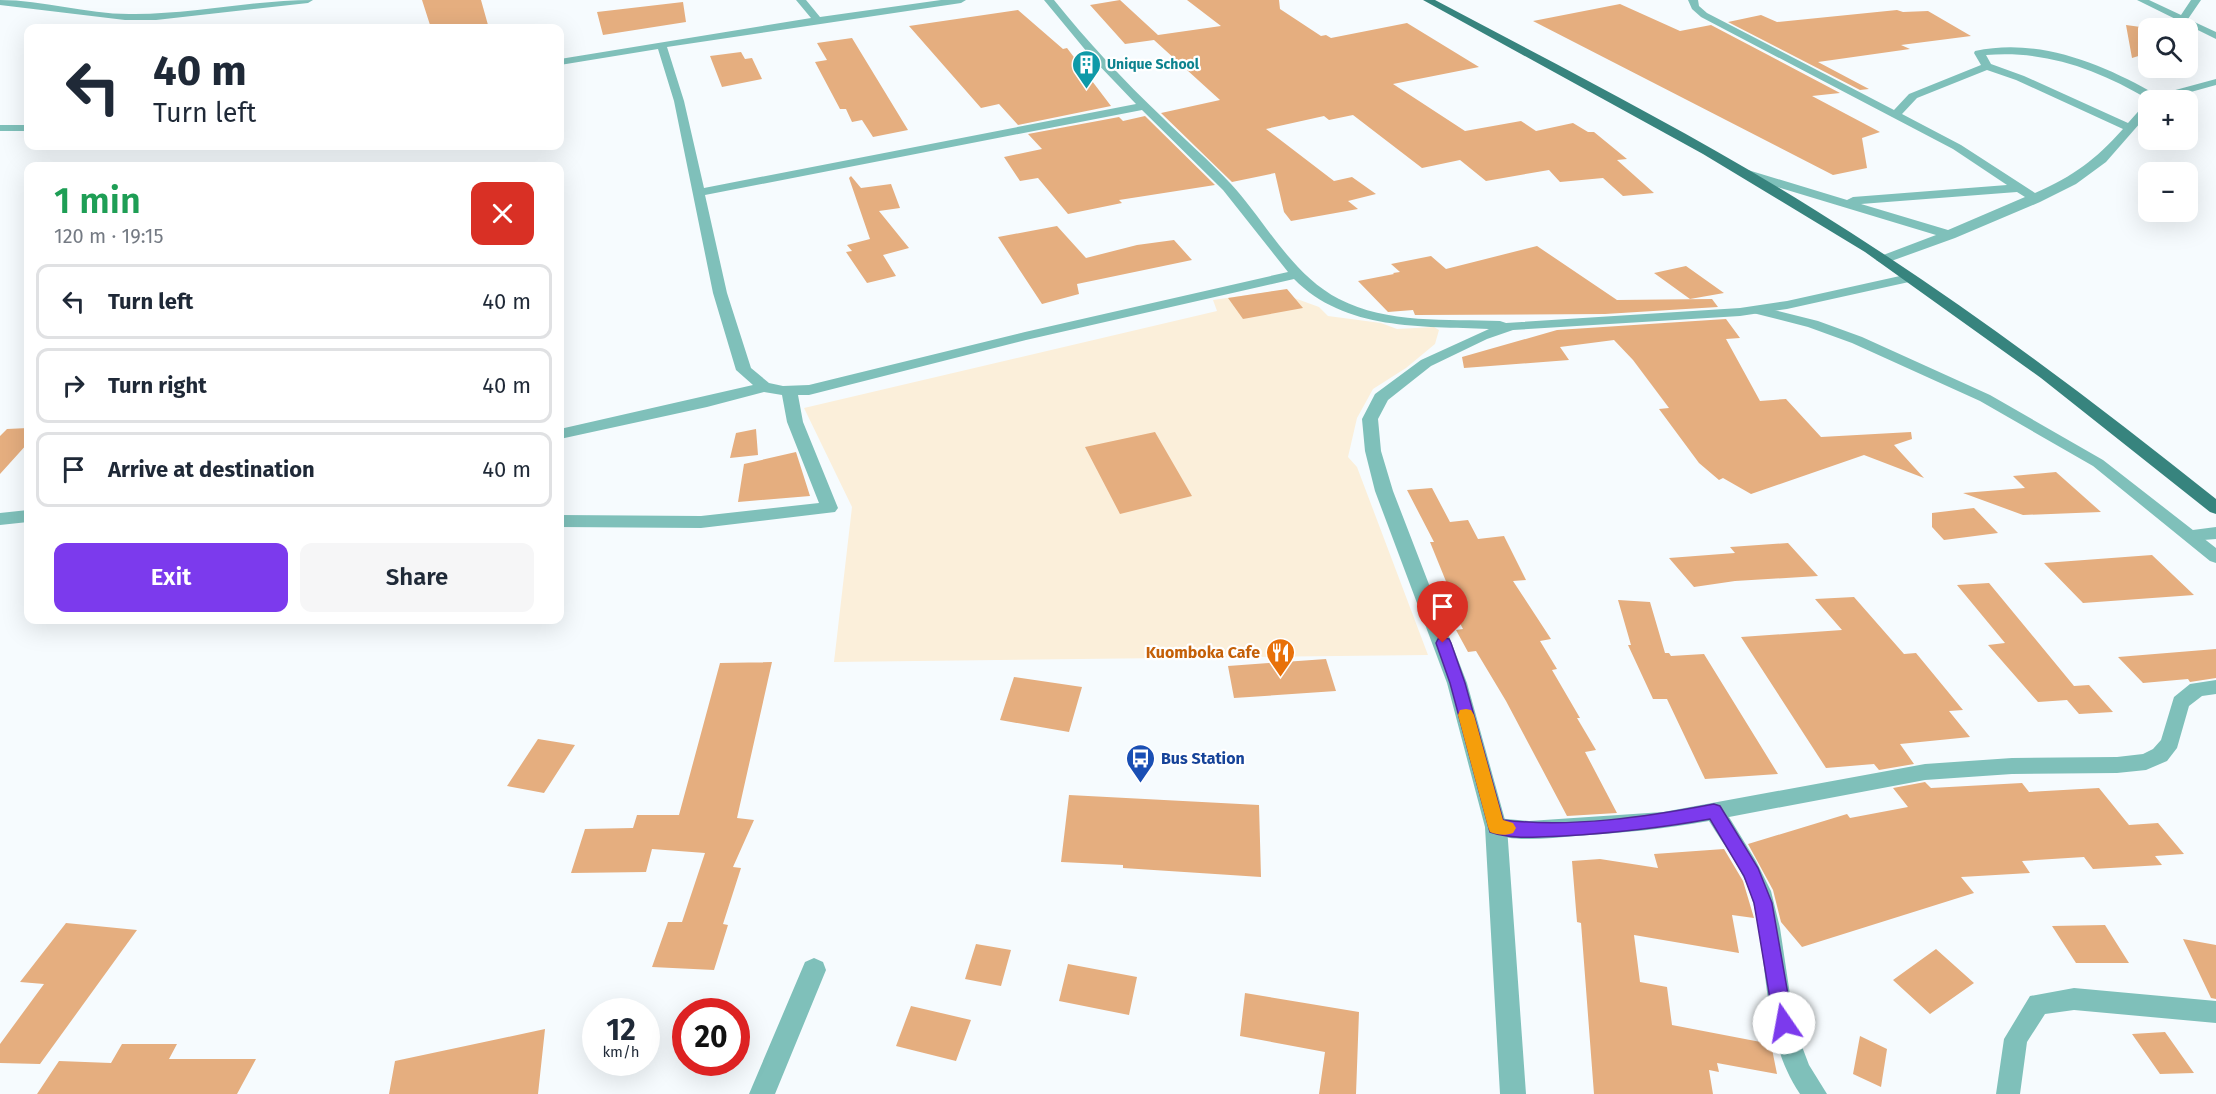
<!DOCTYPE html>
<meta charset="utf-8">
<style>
body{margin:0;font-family:"Fira Sans",sans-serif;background:#f6f6f7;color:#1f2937;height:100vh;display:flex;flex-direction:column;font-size:22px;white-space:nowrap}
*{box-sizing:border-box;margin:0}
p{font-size:20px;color:#747a83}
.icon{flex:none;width:33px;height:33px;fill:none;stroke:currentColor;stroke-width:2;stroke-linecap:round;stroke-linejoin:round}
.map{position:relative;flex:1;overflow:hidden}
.drawer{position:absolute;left:24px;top:162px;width:540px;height:462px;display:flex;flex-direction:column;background:#fff;border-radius:12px;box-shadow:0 6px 24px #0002}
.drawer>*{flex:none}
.guide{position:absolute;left:24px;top:24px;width:540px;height:126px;border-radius:12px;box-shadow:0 6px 24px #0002;background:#fff;color:#1f2937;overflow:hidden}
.tools{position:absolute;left:2138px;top:18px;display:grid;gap:12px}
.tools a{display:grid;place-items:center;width:60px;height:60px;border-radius:12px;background:#fff;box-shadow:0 6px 24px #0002;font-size:30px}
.speed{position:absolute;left:582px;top:998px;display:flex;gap:12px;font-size:30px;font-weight:700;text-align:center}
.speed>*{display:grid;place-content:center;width:78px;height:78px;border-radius:50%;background:#fff;box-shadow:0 6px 24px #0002;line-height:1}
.speed small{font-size:15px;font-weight:400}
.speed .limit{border:9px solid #d22;background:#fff;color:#111}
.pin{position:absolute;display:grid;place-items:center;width:51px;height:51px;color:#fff;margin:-62px -26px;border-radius:50% 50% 50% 0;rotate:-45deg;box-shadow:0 0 6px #0007}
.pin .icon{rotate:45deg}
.me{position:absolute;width:66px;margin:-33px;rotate:348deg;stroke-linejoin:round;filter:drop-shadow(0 0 4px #0008)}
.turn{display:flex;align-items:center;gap:21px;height:126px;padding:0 30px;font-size:27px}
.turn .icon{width:78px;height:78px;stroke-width:2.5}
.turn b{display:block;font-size:42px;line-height:51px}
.round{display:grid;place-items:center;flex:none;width:63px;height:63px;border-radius:12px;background:#f6f6f7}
.headline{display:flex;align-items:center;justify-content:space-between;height:102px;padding:0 30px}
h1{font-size:36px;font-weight:600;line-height:45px;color:#1e9e55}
.primary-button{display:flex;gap:12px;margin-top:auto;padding:12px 30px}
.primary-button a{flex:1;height:69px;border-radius:12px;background:#7c3aed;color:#fff;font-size:24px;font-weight:600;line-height:69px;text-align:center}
.primary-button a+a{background:#f6f6f7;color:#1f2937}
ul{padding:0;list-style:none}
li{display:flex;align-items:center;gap:18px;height:75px;margin:0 12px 9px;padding:0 18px;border:3px solid #e0e1e3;border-radius:12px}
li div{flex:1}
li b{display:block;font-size:22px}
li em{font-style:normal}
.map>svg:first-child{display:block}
</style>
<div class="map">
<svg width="2216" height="1094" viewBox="0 0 2216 1094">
<rect width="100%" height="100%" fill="#f6fbfe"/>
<path fill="#fbefda" d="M 1275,291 L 1319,307 L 1328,316 L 1381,323 L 1397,329 L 1434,327 L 1439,330 L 1435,344 L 1406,368 L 1373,389 L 1357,418 L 1348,457 L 1357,467 L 1428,655 L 834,662 L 852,507 L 804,408 L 1217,311 L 1213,300 Z"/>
<path fill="#e5ae7f" d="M 422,0 L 481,0 L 488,25 L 431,28 Z
M 1120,0 L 1158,35 L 1221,26 L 1187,0 L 1279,0 L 1280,9 L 1321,36 L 1326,35 L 1331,38 L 1407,23 L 1479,67 L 1393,84 L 1465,131 L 1521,121 L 1536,131 L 1573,123 L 1588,132 L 1594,132 L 1627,159 L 1617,160 L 1654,193 L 1623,196 L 1603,178 L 1560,182 L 1549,170 L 1486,181 L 1460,160 L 1422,168 L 1353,115 L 1329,120 L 1324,116 L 1266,129 L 1334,181 L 1352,177 L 1376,194 L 1348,201 L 1358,209 L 1291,221 L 1284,212 L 1275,173 L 1232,182 L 1161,113 L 1220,100 L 1154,40 L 1125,44 L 1090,5 Z
M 683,2 L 686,22 L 603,35 L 597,12 Z
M 1620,4 L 1680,31 L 1711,25 L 1840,93 L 1812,96 L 1880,132 L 1862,138 L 1867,168 L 1833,175 L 1533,21 Z
M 1018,10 L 1063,49 L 1067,48 L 1111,106 L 1018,125 L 999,104 L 981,108 L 909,26 Z
M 1897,10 L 1903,12 L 1928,11 L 1971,36 L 1901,45 L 1910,49 L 1818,62 L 1869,89 L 1860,90 L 1728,22 L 1761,15 L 1777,22 Z
M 2126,25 L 2148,28 L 2148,53 L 2132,58 Z
M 852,38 L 908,130 L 873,137 L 862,120 L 852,122 L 846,109 L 840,109 L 815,62 L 827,60 L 817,43 Z
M 741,52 L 745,59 L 752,58 L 762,79 L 722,87 L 710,56 Z
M 1145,116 L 1215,185 L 1119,200 L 1122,203 L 1068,214 L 1038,178 L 1020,181 L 1004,157 L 1042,149 L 1028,134 L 1119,117 L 1123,121 Z
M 851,176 L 861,188 L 891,184 L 900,208 L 879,211 L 909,248 L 883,255 L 896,276 L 867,283 L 846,252 L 852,251 L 847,245 L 870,239 L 849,178 Z
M 1057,226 L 1086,258 L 1137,245 L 1174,240 L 1192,260 L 1077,284 L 1079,294 L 1042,304 L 998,237 Z
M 1537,246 L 1617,300 L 1712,299 L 1718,307 L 1605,314 L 1415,315 L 1413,310 L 1388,312 L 1358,281 L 1394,274 L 1393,273 L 1400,272 L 1391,264 L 1431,256 L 1446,269 Z
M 1686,266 L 1724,293 L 1690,299 L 1654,273 Z
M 1287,289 L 1303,308 L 1243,319 L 1228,298 Z
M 1726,319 L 1740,338 L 1726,339 L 1760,401 L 1786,399 L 1821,437 L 1911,432 L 1912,439 L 1894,445 L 1924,478 L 1864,455 L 1751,494 L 1723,478 L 1719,480 L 1699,463 L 1659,409 L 1669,408 L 1633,360 L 1614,340 L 1560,347 L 1569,360 L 1464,368 L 1462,357 L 1557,330 Z
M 28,428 L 28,443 L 0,474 L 0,436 L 7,429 Z
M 756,429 L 758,455 L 730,458 L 736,433 Z
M 1155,432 L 1192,496 L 1120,514 L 1085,447 Z
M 796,452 L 810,496 L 738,502 L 744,464 Z
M 2056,472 L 2101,512 L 2023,515 L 1963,493 L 2025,488 L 2013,476 Z
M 1432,488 L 1450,522 L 1468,520 L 1478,539 L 1504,536 L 1526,580 L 1513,581 L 1551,639 L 1540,641 L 1557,669 L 1552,670 L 1580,718 L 1577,718 L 1596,750 L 1585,752 L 1617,813 L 1567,816 L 1506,701 L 1476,651 L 1468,652 L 1456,630 L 1463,629 L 1451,606 L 1456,606 L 1430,542 L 1434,542 L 1407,490 Z
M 1974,508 L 1998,533 L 1944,540 L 1932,527 L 1932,513 Z
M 1788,543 L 1818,576 L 1735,581 L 1694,587 L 1669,558 L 1735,553 L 1730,547 Z
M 2152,555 L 2194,595 L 2083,603 L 2044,563 Z
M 1989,583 L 2074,686 L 2089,685 L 2113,712 L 2079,714 L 2067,700 L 2038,702 L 1988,645 L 2005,643 L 1957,585 Z
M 1854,597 L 1904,654 L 1916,653 L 1963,710 L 1949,711 L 1970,737 L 1900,744 L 1914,764 L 1879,770 L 1874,764 L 1826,768 L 1741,637 L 1842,630 L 1815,599 Z
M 1618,600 L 1650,602 L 1665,653 L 1669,653 L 1671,656 L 1704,654 L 1778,774 L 1705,779 L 1667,699 L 1653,699 L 1628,645 L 1631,645 Z
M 2216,649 L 2216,678 L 2190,682 L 2188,679 L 2143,683 L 2118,657 Z
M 1326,659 L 1336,691 L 1234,698 L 1228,666 Z
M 772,662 L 737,818 L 754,820 L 733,867 L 741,868 L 723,924 L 728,925 L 714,970 L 652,967 L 668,922 L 682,922 L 705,853 L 652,849 L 646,872 L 571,873 L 585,829 L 633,828 L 637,815 L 679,815 L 720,663 Z
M 1014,677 L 1082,687 L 1069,732 L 1000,720 Z
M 538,739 L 575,745 L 544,793 L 507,786 Z
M 1925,782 L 1931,788 L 2022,783 L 2029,792 L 2099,788 L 2129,825 L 2158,823 L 2184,854 L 2155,856 L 2162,865 L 2093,869 L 2084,857 L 2022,861 L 2030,873 L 1961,877 L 1974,893 L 1802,947 L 1781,922 L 1773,890 L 1748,844 L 1847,814 L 1850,818 L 1908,807 L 1893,788 Z
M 1069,795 L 1259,805 L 1261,877 L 1123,868 L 1123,865 L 1061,862 Z
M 1724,849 L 1743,881 L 1754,918 L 1732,915 L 1739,953 L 1634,935 L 1640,982 L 1667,987 L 1672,1025 L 1771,1044 L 1777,1074 L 1717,1063 L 1719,1072 L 1709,1070 L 1713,1094 L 1594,1094 L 1581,923 L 1577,922 L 1572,861 L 1600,859 L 1658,868 L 1654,854 Z
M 66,923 L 137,930 L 40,1064 L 0,1063 L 0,1044 L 44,984 L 20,982 Z
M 2105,925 L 2129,963 L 2076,963 L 2052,926 Z
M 2183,939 L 2216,945 L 2216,999 L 2211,998 Z
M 976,944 L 1011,950 L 1001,986 L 965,979 Z
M 1936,949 L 1974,983 L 1930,1014 L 1893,980 Z
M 1068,964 L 1137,977 L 1129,1015 L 1059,1001 Z
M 1245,993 L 1359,1012 L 1356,1094 L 1319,1094 L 1325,1052 L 1240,1036 Z
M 911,1006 L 971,1020 L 956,1061 L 896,1046 Z
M 545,1029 L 538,1094 L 389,1094 L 395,1061 Z
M 2165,1032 L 2194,1073 L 2160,1074 L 2132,1034 Z
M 1860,1036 L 1887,1049 L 1881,1087 L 1853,1074 Z
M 122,1044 L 177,1044 L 169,1059 L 256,1059 L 237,1094 L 37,1094 L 59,1061 L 111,1063 Z"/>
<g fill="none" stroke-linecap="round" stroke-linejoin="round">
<path fill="#7fc0ba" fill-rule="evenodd" d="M 1758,306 L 1818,321 L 1862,337 L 1990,395 L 2103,460 L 2216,548 L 2216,563 L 2210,561 L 2093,466 L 1980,401 L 1852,343 L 1808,327 L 1753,313 L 1751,310 Z
M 2216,680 L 2216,694 L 2202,696 L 2189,706 L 2177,748 L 2167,761 L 2146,770 L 2117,773 L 2012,774 L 1925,780 L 1729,817 L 1756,861 L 1771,891 L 1780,928 L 1795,1028 L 1809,1065 L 1827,1094 L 1800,1094 C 1761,1036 1770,967 1753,902 C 1745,872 1725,847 1709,821 C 1665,829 1621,833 1576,836 C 1548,838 1516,843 1489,833 L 1486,827 L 1489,821 L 1496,818 L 1529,821 L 1663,812 L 1925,764 L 2012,758 L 2117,757 L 2143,754 L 2153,749 L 2161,740 L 2174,697 L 2190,684 Z
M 2074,988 L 2216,1001 L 2216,1023 L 2074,1010 L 2045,1014 L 2027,1042 L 2020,1094 L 1996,1094 L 2004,1039 L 2030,996 Z"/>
<path fill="#7fc0ba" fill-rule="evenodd" d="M 0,0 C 43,0 86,14 129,14 C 190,15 251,0 313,0 L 308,3 L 156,20 L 125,20 L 0,5 Z
M 796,0 L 806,0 L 820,17 L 941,0 L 966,0 L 961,3 L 667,47 L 684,101 L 704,188 L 1136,104 L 1092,58 L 1044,0 L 1054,0 C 1087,41 1123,80 1162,117 C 1185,140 1209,160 1231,184 C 1266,222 1291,274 1339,299 C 1387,324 1448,319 1500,321 L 1506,323 L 1740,308 L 1787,301 L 1909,274 L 1916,278 L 1909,282 L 1787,309 L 1740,316 L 1513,330 L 1487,339 L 1431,366 L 1388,400 L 1378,419 L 1381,451 L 1393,491 L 1467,683 L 1507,827 L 1526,1094 L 1500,1094 L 1485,827 L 1447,683 L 1375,491 L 1365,451 L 1362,419 L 1375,394 L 1421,360 L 1489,329 C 1422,326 1345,331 1294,279 L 1026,340 L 809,395 L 798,395 L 803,422 L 838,508 L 835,512 L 701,528 L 560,527 L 560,515 L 701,516 L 819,503 L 787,422 L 782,395 L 764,392 L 707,407 L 560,439 L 560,429 L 753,385 L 736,370 L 713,293 L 674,101 L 658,49 L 560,65 L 560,59 L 811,18 ZM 1142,110 L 1223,190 L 1288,272 L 1025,332 L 809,385 L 783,386 L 769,383 L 751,368 L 727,293 L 705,195 Z
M 1688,0 L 1698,0 L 1699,6 L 1707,13 L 1894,110 L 1909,94 L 1981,65 L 1974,53 L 1975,51 C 2039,37 2103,64 2157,95 L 2216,79 L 2216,85 L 2162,100 L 2148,101 L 2148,99 C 2097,69 2045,50 1986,55 L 1991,64 L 2024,76 L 2128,123 L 2144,105 L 2148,104 L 2148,114 L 2106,162 L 2076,184 L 2040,202 L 1955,238 L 1883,264 L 1876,260 L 1878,257 L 1936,235 L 1744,177 L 1742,174 L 1748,170 L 1847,200 L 1853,197 L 2007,185 L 1953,149 L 1701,17 L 1692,9 ZM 1987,70 L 2016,80 L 2123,129 C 2094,161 2075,175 2035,193 L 1961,145 L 1902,114 L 1917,98 ZM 2017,192 L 2025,197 L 1948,230 L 1861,204 Z
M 2137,0 L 2149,0 L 2181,15 L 2191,0 L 2201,0 L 2188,19 L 2216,32 L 2216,39 Z
M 0,125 L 28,125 L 28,131 L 0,131 Z
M 28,510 L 28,522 L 0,525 L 0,513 Z
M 2216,527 L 2216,539 L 2191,541 L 2185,539 L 2182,535 L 2185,531 Z
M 814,958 L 823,962 L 826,970 L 775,1094 L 749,1094 L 805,962 Z"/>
<path fill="#37847e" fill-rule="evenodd" d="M 1423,0 L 1435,0 C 1563,68 1692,133 1815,210 C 1955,297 2087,396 2216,499 L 2216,514 L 2210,512 L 2041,378 L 1865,252 L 1703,154 Z"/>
</g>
<path fill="#7c3aed" stroke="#51269a" stroke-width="1.5" d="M 1443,638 L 1449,639 L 1451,643 L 1465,683 L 1503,820 C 1572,828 1646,817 1714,804 L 1720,806 L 1758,868 L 1772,903 L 1793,1023 L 1790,1030 L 1784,1033 L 1777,1030 L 1774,1023 L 1754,903 L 1744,876 L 1710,819 C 1661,828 1613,833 1563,836 C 1539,837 1513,840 1490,832 L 1450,683 L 1436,643 L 1438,639 Z"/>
<path fill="#f59e0b" d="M 1466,709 L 1471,710 L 1474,715 L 1503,820 L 1513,823 L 1516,828 L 1513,833 C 1505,836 1498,835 1490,832 L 1488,827 L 1458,715 L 1460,710 Z"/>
<defs>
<symbol id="building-pin" viewBox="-11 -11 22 30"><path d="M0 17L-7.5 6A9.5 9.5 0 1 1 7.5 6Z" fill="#0f9aa8" stroke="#fff"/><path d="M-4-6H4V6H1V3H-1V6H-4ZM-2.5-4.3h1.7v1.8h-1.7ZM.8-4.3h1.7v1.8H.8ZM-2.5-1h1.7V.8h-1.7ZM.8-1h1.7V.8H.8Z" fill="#fff"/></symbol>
<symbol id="restaurant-pin" viewBox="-11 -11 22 30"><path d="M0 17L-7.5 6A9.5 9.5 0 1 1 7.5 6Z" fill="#e8710a" stroke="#fff"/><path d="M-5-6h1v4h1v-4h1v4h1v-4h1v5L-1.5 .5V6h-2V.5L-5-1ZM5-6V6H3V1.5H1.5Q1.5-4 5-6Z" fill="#fff"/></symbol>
<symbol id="bus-pin" viewBox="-11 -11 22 30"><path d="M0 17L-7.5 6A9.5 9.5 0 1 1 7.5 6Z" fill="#1a4fb4" stroke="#fff"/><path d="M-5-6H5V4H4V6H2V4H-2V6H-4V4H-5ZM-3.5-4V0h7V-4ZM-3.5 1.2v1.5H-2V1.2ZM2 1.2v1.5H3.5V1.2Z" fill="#fff"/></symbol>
</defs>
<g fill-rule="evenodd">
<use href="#building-pin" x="1070" y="48" width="33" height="45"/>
<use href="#restaurant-pin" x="1264" y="636" width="33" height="45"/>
<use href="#bus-pin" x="1124" y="742" width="33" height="45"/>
</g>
<g text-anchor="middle" stroke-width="4.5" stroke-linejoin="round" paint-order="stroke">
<g font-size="14" font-weight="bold" fill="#0d838f" stroke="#fff" text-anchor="start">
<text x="1107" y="69">Unique School</text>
</g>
<g font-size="16" font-weight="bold" fill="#c56008" stroke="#fff" text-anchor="end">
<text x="1260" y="658">Kuomboka Cafe</text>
</g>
<g font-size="16" font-weight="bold" fill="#164399" stroke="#fff" text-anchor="start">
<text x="1161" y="764">Bus Station</text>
</g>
</g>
</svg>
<div class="tools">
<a><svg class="icon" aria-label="search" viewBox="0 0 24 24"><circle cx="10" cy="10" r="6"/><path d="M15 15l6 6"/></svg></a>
<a>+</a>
<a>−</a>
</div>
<div class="speed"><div>12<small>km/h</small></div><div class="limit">20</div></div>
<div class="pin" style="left:1443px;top:643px;background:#d93025"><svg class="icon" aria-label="arrive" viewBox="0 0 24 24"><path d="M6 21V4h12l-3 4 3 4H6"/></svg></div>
<svg class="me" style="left:1784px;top:1023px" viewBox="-20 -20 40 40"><circle r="19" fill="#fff"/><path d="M0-13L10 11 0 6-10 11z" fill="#7c3aed"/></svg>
<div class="guide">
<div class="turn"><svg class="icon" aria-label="left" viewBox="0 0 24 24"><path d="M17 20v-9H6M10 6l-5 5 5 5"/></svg><div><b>40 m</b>Turn left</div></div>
</div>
<section class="drawer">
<div class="headline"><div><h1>1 min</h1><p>120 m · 19:15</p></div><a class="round" style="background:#d93025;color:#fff"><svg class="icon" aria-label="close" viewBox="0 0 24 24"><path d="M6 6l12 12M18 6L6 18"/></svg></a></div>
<ul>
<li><svg class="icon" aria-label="left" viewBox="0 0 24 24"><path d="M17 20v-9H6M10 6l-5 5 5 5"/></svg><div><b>Turn left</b></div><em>40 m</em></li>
<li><svg class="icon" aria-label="right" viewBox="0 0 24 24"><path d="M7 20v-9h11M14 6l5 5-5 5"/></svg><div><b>Turn right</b></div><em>40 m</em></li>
<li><svg class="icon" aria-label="arrive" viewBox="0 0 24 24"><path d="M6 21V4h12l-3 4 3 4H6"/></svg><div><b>Arrive at destination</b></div><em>40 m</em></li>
</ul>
<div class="primary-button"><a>Exit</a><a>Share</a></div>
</section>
</div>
